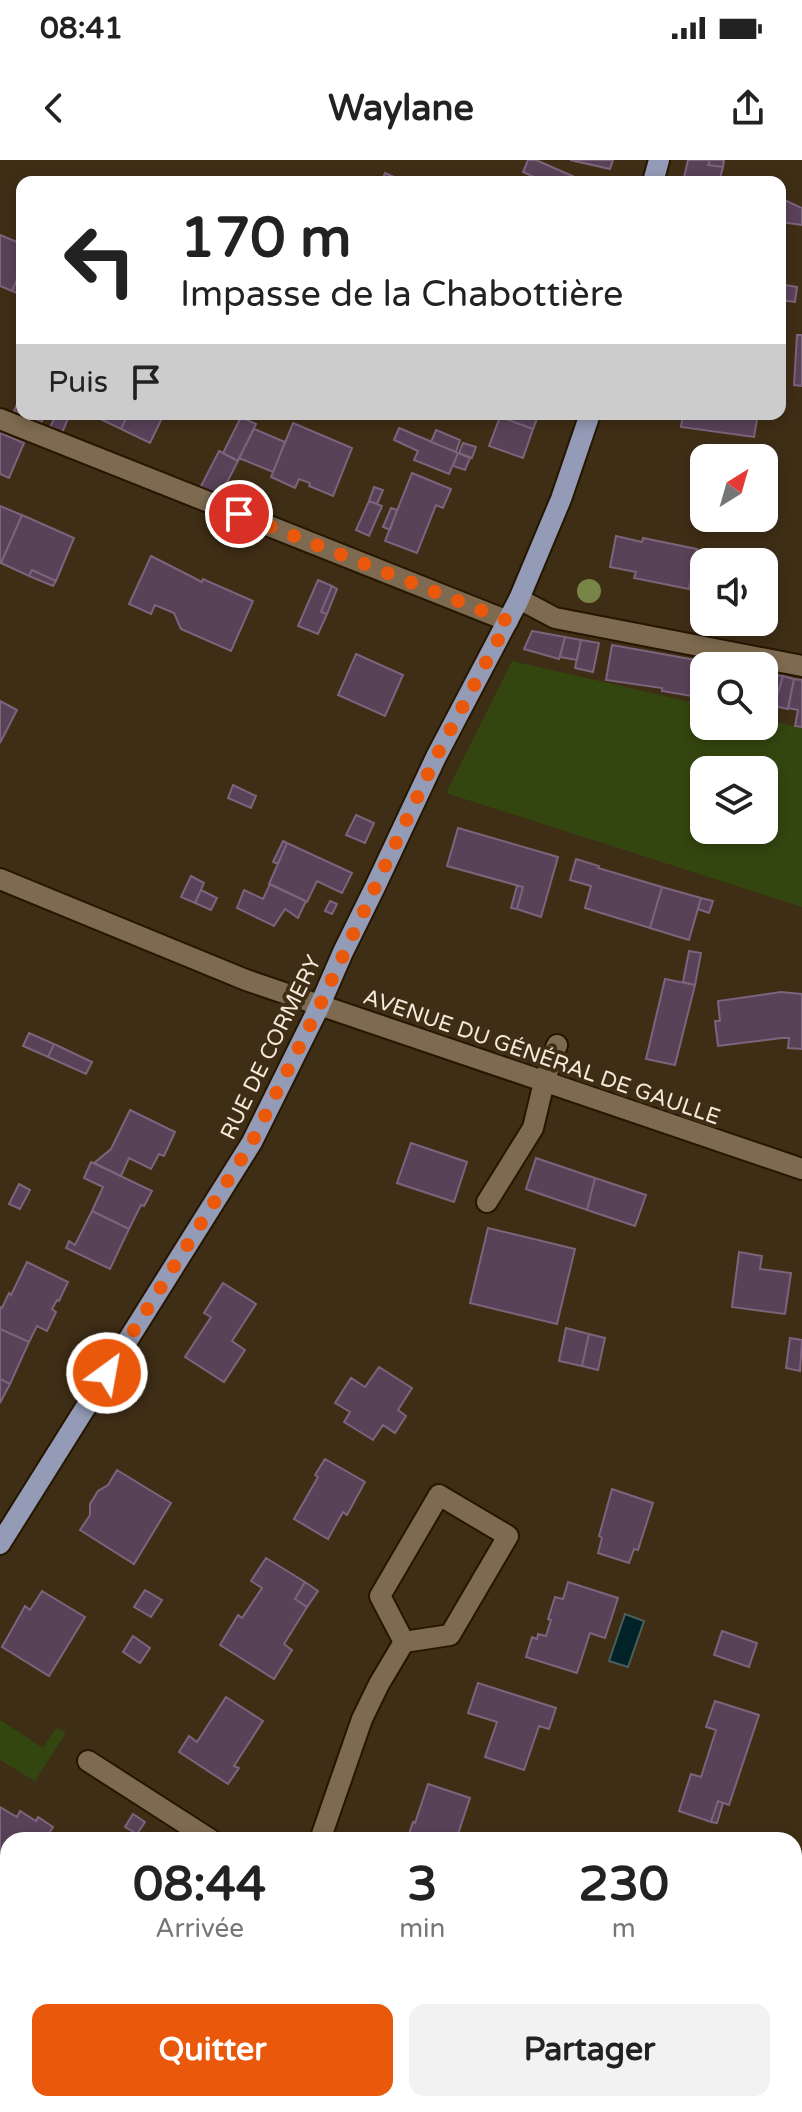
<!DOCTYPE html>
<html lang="fr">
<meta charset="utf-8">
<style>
body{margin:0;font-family:"Varela Round",sans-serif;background:#f2f2f2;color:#222;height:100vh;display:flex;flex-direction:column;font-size:30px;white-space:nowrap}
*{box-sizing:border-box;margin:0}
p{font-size:26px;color:#767676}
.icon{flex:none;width:44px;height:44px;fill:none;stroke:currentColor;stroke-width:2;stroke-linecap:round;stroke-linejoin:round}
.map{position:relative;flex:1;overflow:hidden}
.details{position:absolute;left:0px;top:1672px;width:802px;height:280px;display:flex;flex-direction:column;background:#fff;border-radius:24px 24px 0 0;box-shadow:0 4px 12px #0003}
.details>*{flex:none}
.guide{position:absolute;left:16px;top:16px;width:770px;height:244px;border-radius:16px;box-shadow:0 4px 12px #0003;background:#fff;color:#222;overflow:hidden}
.needle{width:52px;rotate:37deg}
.controls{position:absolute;left:690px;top:284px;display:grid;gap:16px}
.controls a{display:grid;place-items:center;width:88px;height:88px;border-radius:16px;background:#fff;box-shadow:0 4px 12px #0003;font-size:40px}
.pin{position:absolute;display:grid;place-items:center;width:68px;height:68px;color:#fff;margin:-34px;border:4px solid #fff;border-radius:50%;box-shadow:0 2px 8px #0007}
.me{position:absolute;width:88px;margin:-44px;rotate:32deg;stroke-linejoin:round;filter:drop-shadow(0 0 6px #0008)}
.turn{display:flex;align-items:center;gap:28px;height:168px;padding:0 32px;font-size:36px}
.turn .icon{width:104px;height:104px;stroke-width:2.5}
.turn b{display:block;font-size:56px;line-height:68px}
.then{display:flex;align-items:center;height:76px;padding:0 32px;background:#0003;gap:16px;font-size:30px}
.eta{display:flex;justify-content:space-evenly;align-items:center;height:136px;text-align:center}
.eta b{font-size:48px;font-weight:800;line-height:56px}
.action{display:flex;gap:16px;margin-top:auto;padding:16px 32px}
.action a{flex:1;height:92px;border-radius:16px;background:#ea580c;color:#fff;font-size:32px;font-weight:800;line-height:92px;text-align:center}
.action a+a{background:#f2f2f2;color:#222}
.status{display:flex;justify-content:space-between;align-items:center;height:56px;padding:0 40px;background:#fff;direction:ltr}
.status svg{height:22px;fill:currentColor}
header{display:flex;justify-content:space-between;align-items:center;height:104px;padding:0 32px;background:#fff;font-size:36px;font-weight:800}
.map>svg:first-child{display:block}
</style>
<div class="status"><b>08:41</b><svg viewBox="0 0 49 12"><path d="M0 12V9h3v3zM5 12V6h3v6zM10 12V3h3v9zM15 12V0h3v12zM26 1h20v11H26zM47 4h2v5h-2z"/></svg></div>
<header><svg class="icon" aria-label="back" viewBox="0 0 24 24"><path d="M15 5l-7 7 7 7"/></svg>Waylane<svg class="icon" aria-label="share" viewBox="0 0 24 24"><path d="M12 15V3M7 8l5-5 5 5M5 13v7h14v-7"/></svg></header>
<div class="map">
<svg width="802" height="1952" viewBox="0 0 802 1952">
<rect width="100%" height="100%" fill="#3f2e16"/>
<path fill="#33460f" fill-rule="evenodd" d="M 512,501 L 704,545 L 704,566 L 764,566 L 764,559 L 802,568 L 802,747 L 446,633 ZM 704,610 L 764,610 L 764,670 L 704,670 Z
M 0,1560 L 43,1588 L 57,1567 L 66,1573 L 35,1621 L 0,1600 Z"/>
<path fill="#012227" stroke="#4a5e5d" stroke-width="2" d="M 625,1454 L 644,1461 L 628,1507 L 609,1501 Z
M 0,1923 L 8,1926 L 8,1944 L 32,1944 L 29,1952 L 21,1952 L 0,1944 Z"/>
<path fill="#584258" stroke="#7b647c" stroke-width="2" d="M 528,0 L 536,0 L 586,22 L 545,22 L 523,12 Z
M 570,0 L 613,0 L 610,9 Z
M 688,0 L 710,0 L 708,5 L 723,7 L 719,22 L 683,22 Z
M 710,0 L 724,0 L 723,7 L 708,5 Z
M 385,13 L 405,22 L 381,22 Z
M 780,38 L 802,48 L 802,65 L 780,62 Z
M 0,75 L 22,84 L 22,108 L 12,131 L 0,126 Z
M 22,108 L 22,135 L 12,131 Z
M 780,124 L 797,127 L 795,142 L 780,140 Z
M 797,175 L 802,175 L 802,226 L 794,225 Z
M 22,233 L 22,254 L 45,254 L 41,263 L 14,251 Z
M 56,254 L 70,254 L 62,273 L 50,268 Z
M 90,254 L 128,254 L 121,269 Z
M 128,254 L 164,254 L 150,283 L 121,269 Z
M 501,254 L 539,254 L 533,269 L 500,257 Z
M 683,254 L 758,254 L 754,277 L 681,267 Z
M 241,257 L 256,264 L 238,301 L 223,293 Z
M 500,257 L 533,269 L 523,298 L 489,286 Z
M 293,263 L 352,288 L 333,336 L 309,326 L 310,323 L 299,319 L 295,328 L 271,317 Z
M 399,268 L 458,293 L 449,314 L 414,300 L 418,291 L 394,280 Z
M 254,269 L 285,282 L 273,312 L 239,298 Z
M 436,270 L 460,280 L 456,292 L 431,282 Z
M 0,273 L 24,283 L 9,318 L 0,314 Z
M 463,283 L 476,287 L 472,298 L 459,293 Z
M 219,291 L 238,301 L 219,338 L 199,330 Z
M 458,293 L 470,298 L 465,310 L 453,306 Z
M 412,313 L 451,329 L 443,348 L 436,345 L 417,393 L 385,381 Z
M 374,327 L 383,330 L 377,344 L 369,341 Z
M 369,341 L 382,346 L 369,376 L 356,370 Z
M 0,346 L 22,355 L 1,403 L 0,403 Z
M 391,348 L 397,350 L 390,370 L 383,367 Z
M 22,355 L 74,378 L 56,421 L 32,410 L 29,416 L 1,403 Z
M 616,376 L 642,382 L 643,378 L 697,389 L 689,429 L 634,418 L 636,412 L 610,407 Z
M 151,396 L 202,422 L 203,419 L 253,441 L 231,491 L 181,469 L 174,453 L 155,445 L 151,454 L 129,444 Z
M 32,410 L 56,421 L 53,426 L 29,416 Z
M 318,420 L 332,426 L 321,452 L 327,454 L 318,474 L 298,466 Z
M 332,426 L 337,429 L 327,454 L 321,452 Z
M 532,471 L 565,477 L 559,499 L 524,489 Z
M 565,477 L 581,480 L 577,500 L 560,497 Z
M 581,480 L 599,483 L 593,512 L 575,508 Z
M 612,485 L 668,495 L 728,506 L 704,506 L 704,538 L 662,531 L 662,528 L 606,520 Z
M 356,494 L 403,515 L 385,556 L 338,535 Z
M 764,513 L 783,516 L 776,540 L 764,538 Z
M 783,516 L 794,519 L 788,549 L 774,546 Z
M 794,519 L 802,520 L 802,567 L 795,566 L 798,550 L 788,548 Z
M 0,541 L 17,550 L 0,583 Z
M 233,625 L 256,636 L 251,648 L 228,638 Z
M 356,655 L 374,663 L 365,683 L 346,675 Z
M 458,668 L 558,697 L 541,757 L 517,749 L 523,727 L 447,706 Z
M 283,681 L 287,683 L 278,704 L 273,702 Z
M 287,683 L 352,713 L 342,733 L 317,721 L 307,742 L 269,724 Z
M 576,699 L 599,706 L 598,708 L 662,727 L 650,768 L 585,748 L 591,726 L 570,720 Z
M 191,716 L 204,723 L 195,743 L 181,737 Z
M 270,724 L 306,741 L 298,758 L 285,749 L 274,766 L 237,748 L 244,730 L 263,739 Z
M 517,726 L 523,727 L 517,749 L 511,748 Z
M 662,727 L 701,738 L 689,780 L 650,768 Z
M 201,730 L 217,738 L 211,750 L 195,743 Z
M 701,738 L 713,741 L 709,753 L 698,749 Z
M 330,741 L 337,744 L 332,754 L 325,751 Z
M 689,791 L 701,793 L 695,825 L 683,822 Z
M 665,819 L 695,825 L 675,905 L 646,899 Z
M 781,832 L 802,834 L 802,889 L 788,888 L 789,878 L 782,878 L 718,886 L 715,861 L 720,861 L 718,841 Z
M 29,873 L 54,884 L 48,897 L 23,886 Z
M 54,884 L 92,902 L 86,914 L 48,897 Z
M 130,950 L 175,972 L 164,996 L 159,994 L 151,1009 L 129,998 L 121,1016 L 94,1003 L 111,989 Z
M 411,983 L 467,1002 L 454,1042 L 397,1023 Z
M 536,998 L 595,1018 L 587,1050 L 526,1029 Z
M 91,1002 L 152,1031 L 144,1046 L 141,1045 L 129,1069 L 92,1051 L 103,1027 L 84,1018 Z
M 595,1018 L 646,1035 L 635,1066 L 587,1050 Z
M 19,1024 L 30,1030 L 20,1049 L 9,1044 Z
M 92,1051 L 129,1069 L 110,1109 L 66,1088 L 69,1081 L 75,1085 Z
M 488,1068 L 575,1089 L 557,1164 L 470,1143 Z
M 739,1092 L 762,1096 L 760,1109 L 791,1113 L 785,1154 L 732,1147 Z
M 27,1102 L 68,1122 L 59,1141 L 57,1140 L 52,1149 L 56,1152 L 47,1171 L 37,1166 L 29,1182 L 0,1169 L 0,1147 L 2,1148 L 9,1133 L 11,1135 Z
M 223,1123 L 256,1144 L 232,1181 L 245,1190 L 224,1222 L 185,1197 L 211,1157 L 204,1153 Z
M 566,1168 L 589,1174 L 582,1206 L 559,1201 Z
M 0,1169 L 29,1182 L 10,1224 L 0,1219 Z
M 589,1174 L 605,1178 L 598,1210 L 582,1206 Z
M 790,1178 L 802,1180 L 800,1211 L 786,1208 Z
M 379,1207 L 412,1228 L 398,1250 L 406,1256 L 395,1273 L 383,1265 L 373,1280 L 344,1262 L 350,1252 L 335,1243 L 351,1218 L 365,1227 Z
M 0,1219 L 10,1224 L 0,1243 Z
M 325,1299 L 365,1322 L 347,1355 L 343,1352 L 328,1379 L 294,1359 L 318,1317 L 315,1315 Z
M 117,1310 L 171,1343 L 134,1404 L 80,1370 L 90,1355 L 90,1344 L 98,1331 L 108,1325 Z
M 612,1329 L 653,1343 L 638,1390 L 634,1389 L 629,1403 L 598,1393 L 602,1378 L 599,1376 Z
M 266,1398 L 305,1422 L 295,1439 L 307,1447 L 284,1484 L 292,1490 L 274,1519 L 220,1485 L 238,1455 L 242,1458 L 262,1428 L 251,1421 Z
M 305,1422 L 318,1431 L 307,1447 L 295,1439 Z
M 568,1422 L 618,1438 L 605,1478 L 590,1473 L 577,1513 L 526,1497 L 532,1477 L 537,1479 L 538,1474 L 546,1476 L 551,1460 L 548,1459 L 555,1437 L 563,1439 Z
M 145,1430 L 162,1440 L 151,1457 L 134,1447 Z
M 42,1431 L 85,1457 L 49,1516 L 2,1487 L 25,1446 L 30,1450 Z
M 722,1471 L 757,1483 L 749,1507 L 714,1495 Z
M 133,1476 L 150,1488 L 140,1503 L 123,1492 Z
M 478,1523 L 556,1548 L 549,1569 L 539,1566 L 524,1610 L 485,1597 L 497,1562 L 468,1553 Z
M 226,1537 L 263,1561 L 234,1606 L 239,1608 L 228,1624 L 179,1592 L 189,1576 L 197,1582 Z
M 715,1541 L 759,1555 L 729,1645 L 718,1641 L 711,1662 L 679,1651 L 691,1614 L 701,1617 L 716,1570 L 706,1567 Z
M 428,1624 L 470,1638 L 456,1680 L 407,1680 L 413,1662 L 415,1663 Z
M 718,1641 L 723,1643 L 717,1663 L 711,1662 Z
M 0,1647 L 17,1657 L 20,1651 L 36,1661 L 38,1657 L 53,1667 L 49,1673 L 61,1680 L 8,1680 L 8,1700 L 0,1695 Z
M 133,1654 L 145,1662 L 137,1674 L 125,1667 Z
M 794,1691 L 802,1694 L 802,1739 L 794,1736 Z
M 125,1944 L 170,1944 L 167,1952 L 122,1952 Z
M 654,1944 L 710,1944 L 715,1947 L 713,1952 L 651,1952 Z"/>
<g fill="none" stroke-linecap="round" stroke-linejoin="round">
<defs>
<path id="minor" d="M 0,259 L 508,461
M 519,439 L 555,458 L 802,506
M 0,719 L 246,820 L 802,1009
M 487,1042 L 533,968 L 544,922 L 557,885
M 439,1335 L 508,1376 L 450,1475 L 404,1482 L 380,1436 Z
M 88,1601 L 211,1680
M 320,1680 L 362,1559 L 379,1524 L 404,1482
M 0,1785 L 8,1788
M 410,1944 L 432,1952
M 245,1952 L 247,1944"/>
<path id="major" d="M 653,22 L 659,0
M 0,1384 L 252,982 L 319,847 L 343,792 L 375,727 L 436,597 L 519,439 L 561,339 L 590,254"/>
</defs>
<use href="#minor" stroke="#261600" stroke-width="24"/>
<use href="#major" stroke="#261600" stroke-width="24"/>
<use href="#minor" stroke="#7d6a50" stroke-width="20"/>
<use href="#major" stroke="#939bb6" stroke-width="20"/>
</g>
<circle fill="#798547" cx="589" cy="431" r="12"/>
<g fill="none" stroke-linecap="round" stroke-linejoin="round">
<path stroke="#ea580c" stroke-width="14" stroke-dasharray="0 25.2" d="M 107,1213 L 252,982 L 319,847 L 436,597 L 508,461 L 239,354"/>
</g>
<g text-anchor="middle" stroke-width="8" stroke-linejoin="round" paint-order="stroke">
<g font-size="22" fill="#f4e9db" stroke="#3f2e16">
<text transform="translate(270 887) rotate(-64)" y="8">RUE DE CORMERY</text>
<text transform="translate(542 896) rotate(19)" y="8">AVENUE DU GÉNÉRAL DE GAULLE</text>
</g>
</g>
</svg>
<div class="controls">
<a><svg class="needle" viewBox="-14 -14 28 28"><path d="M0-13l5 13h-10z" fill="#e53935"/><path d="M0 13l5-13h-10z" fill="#767676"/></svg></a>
<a><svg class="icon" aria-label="sound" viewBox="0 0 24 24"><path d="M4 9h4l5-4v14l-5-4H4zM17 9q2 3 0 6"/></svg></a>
<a><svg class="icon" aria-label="search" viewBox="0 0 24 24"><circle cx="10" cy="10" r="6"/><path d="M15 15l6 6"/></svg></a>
<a><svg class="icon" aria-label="layers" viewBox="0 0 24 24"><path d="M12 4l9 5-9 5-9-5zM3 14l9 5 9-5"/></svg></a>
</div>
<div class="pin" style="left:239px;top:354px;background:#d93025"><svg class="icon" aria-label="arrive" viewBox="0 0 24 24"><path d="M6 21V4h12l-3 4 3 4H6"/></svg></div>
<svg class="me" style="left:107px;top:1213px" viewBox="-20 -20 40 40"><circle r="17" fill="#ea580c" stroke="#fff" stroke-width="3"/><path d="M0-11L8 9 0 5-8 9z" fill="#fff"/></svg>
<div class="guide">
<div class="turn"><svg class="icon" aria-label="left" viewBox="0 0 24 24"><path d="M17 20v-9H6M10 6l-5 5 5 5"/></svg><div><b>170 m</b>Impasse de la Chabottière</div></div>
<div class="then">Puis<svg class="icon" aria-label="arrive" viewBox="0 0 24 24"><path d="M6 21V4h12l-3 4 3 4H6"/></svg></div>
</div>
<section class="details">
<div class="eta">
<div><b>08:44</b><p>Arrivée</p></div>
<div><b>3</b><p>min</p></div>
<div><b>230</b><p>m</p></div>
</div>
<div class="action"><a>Quitter</a><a>Partager</a></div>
</section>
</div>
